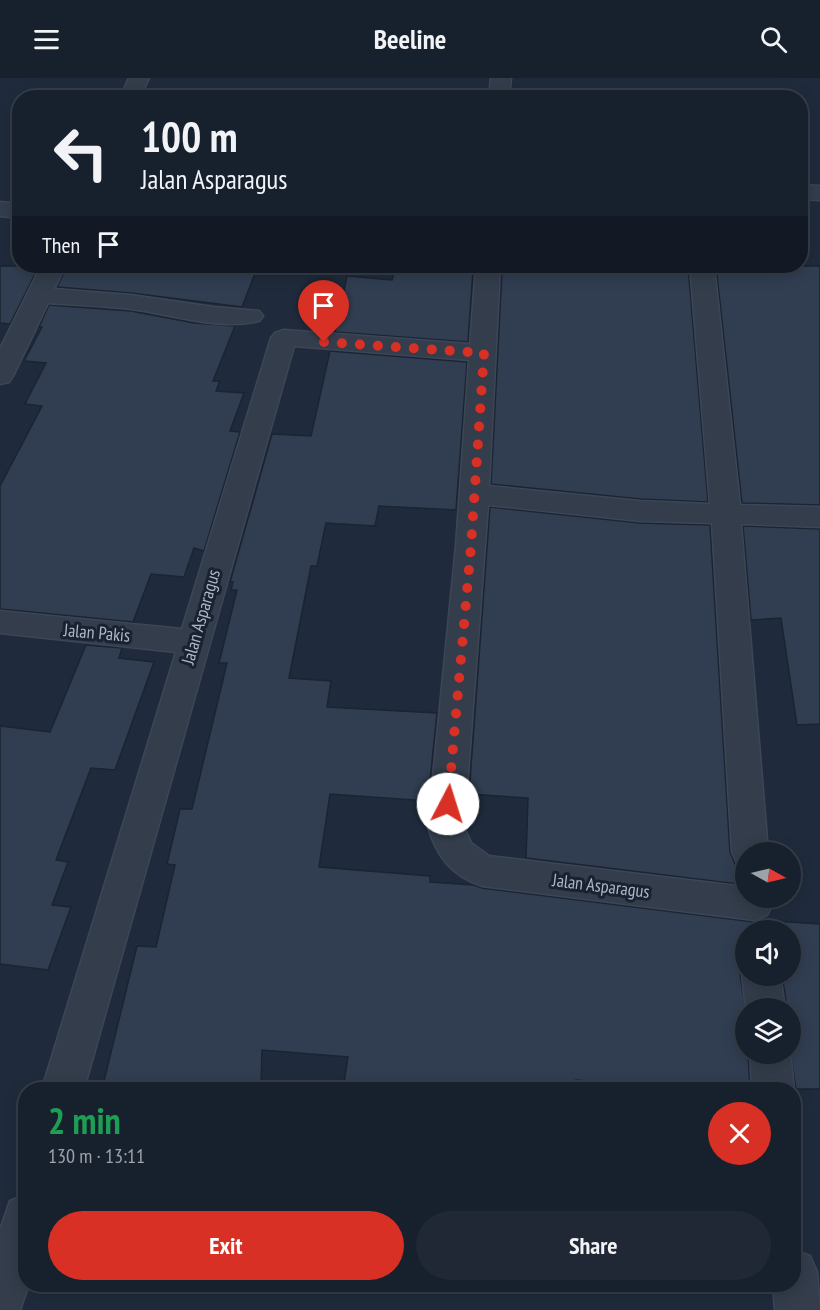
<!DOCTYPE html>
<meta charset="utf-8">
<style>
body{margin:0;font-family:"PT Sans Narrow",sans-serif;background:#202835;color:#f1f3f6;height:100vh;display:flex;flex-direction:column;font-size:22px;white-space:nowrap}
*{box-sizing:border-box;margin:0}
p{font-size:20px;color:#9ea3aa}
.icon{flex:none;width:33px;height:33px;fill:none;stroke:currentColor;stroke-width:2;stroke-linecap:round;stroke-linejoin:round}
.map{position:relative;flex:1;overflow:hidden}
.sheet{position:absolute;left:18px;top:1004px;width:783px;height:210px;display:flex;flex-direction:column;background:#17202d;border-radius:24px;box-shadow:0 3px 15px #0003,0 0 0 2px #363e49}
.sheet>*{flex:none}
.guide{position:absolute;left:12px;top:12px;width:796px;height:183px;border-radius:24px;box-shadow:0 3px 15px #0003,0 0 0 2px #363e49;background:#17202d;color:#f1f3f6;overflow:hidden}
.needle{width:39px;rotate:98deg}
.fabs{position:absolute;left:735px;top:764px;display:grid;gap:12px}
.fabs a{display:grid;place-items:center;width:66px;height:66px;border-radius:50%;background:#17202d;box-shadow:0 3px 15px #0003,0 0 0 2px #363e49;font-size:30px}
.pin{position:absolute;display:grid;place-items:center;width:51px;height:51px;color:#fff;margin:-62px -26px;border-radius:50% 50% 50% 0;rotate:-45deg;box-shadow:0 0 6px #0007}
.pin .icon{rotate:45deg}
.me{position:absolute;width:66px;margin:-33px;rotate:5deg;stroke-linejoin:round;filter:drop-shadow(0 0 4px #0008)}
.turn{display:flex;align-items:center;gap:21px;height:126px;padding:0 30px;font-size:27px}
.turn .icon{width:78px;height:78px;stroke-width:2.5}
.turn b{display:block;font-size:42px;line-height:51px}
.then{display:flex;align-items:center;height:57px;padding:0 30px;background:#0003;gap:12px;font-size:22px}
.round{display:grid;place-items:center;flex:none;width:63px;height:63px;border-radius:32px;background:#202835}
.head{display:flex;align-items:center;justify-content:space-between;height:102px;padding:0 30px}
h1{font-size:36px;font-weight:700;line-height:45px;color:#1e9e55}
.cta{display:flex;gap:12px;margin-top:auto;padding:12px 30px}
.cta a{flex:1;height:69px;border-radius:36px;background:#d93025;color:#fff;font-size:24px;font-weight:700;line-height:69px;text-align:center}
.cta a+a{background:#202835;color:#f1f3f6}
header{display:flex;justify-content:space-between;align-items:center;height:78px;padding:0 30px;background:#17202d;font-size:27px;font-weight:700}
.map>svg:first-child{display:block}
</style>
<header><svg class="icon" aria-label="menu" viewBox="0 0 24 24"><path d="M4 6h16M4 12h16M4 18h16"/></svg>Beeline<svg class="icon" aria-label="search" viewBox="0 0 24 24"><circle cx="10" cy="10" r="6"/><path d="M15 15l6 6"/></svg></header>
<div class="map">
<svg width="820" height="1232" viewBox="0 0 820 1232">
<rect width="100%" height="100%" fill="#1f2b3c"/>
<path fill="#313e52" stroke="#1a2432" stroke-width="1.5" d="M 0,188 L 39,188 L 10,246 L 0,245 Z
M 67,188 L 222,188 L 257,190 L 242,229 L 131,215 L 57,209 Z
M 396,188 L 457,188 L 456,191 L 473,192 L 468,264 L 335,254 L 347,198 L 392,202 Z
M 542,188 L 688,188 L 708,424 L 640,421 L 491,406 L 502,193 L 541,196 Z
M 716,188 L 820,188 L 820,427 L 742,425 Z
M 49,227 L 131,233 L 194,245 L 235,248 L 213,303 L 220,303 L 216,313 L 244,315 L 230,353 L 240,354 L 204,473 L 194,470 L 184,499 L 151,496 L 133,544 L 0,531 L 0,408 L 42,328 L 25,326 L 46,285 L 24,283 L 42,249 L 39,249 Z
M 330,273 L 467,284 L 456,432 L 379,428 L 375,448 L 326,445 L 317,488 L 311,488 L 289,600 L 331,603 L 327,629 L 437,635 L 428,723 L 330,716 L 319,789 L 430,798 L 430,804 L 474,807 L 482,810 L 754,844 L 760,842 L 820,846 L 820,1011 L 796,1011 L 790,973 L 790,930 L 787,930 L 782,897 L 790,897 L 790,852 L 746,852 L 746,887 L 740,897 L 746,933 L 746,975 L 748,975 L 750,1011 L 689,1011 L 576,1002 L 576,1011 L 343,1011 L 348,979 L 262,972 L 261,1011 L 102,1011 L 137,868 L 156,869 L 175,787 L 167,786 L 180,731 L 192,731 L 227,585 L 219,585 L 237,512 L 231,512 L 233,504 L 230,504 L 272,356 L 311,358 Z
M 490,429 L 640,445 L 710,447 L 730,774 L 735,786 L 746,790 L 746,807 L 526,780 L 528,720 L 469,716 Z
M 743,448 L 820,451 L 820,646 L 797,647 L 781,540 L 751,542 Z
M 86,567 L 122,570 L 119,580 L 154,584 L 115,692 L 91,690 L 56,782 L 68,784 L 52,827 L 71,829 L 48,892 L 0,886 L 0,648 L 50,654 Z"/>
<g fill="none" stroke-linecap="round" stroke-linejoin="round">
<defs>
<path id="minor" d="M 129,0 L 149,0 L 140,20 L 120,20 Z
M 491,0 L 511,0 L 509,20 L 489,20 Z
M 801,107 L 820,108 L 820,122 L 801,121 Z
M 0,124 L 20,126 L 20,140 L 0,138 Z
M 41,188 L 65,188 L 54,211 L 131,217 L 214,229 L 259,233 L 263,238 L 259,243 C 218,253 171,236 131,231 C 103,228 75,227 48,225 L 13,298 L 9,304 L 0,306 L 0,271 Z
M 476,188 L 500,188 L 489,408 L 640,423 L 710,426 L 690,188 L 714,188 L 740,427 L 820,429 L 820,449 L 741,446 L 768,774 L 746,774 L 746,788 L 737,785 L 732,774 L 712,445 L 640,443 L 488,427 L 464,749 L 471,765 L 489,778 L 746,809 L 746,819 L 769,819 L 773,826 L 767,837 L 754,842 L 482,808 C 452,798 437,779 428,749 L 456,468 L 469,282 L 294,268 L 84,1011 L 42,1011 L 176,574 L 0,555 L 0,533 L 182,551 L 271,260 L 275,255 L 284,252 L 470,266 Z
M 746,889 L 746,897 L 780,897 L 785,930 L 746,931 L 742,897 Z
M 750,975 L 790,975 L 794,1011 L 752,1011 Z
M 26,1117 L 26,1206 L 29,1206 L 20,1232 L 0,1232 L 0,1152 L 10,1123 Z
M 794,1171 L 810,1178 L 817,1194 L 820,1232 L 775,1232 L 773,1206 L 794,1206 Z"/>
</defs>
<use href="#minor" stroke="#3c4655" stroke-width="3"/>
<use href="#minor" fill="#333d4c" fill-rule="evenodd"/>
</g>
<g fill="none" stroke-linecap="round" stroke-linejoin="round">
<path stroke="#d93025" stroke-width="10" stroke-dasharray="0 18" d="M 324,264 L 484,275 L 471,468 L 448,726"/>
</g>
<g text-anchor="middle" stroke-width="6" stroke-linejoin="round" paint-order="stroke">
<g font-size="18" fill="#aeb7c8" stroke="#182230">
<text transform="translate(201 539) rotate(-74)" y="6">Jalan Asparagus</text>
<text transform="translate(97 555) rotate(5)" y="6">Jalan Pakis</text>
<text transform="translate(601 808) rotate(7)" y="6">Jalan Asparagus</text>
</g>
</g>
</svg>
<div class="fabs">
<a><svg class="needle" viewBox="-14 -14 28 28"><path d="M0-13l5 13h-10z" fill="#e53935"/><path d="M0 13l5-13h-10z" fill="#9ea3aa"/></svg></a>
<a><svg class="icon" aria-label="sound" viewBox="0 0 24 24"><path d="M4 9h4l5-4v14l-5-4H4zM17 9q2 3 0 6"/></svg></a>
<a><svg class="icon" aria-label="layers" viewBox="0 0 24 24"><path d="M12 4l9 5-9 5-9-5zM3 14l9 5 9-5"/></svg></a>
</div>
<div class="pin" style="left:324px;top:264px;background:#d93025"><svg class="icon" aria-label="arrive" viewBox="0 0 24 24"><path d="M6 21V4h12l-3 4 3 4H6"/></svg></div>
<svg class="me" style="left:448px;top:726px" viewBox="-20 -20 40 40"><circle r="19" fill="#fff"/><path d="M0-13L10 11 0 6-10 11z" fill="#d93025"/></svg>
<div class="guide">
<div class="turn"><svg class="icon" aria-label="left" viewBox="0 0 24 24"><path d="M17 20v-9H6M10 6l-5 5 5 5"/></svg><div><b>100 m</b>Jalan Asparagus</div></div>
<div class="then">Then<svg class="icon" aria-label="arrive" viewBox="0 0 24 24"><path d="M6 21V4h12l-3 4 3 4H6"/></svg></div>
</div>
<section class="sheet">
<div class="head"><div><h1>2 min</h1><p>130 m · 13:11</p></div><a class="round" style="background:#d93025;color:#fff"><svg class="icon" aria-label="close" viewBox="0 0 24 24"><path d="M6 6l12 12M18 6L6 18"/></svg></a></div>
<div class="cta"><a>Exit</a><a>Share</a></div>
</section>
</div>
